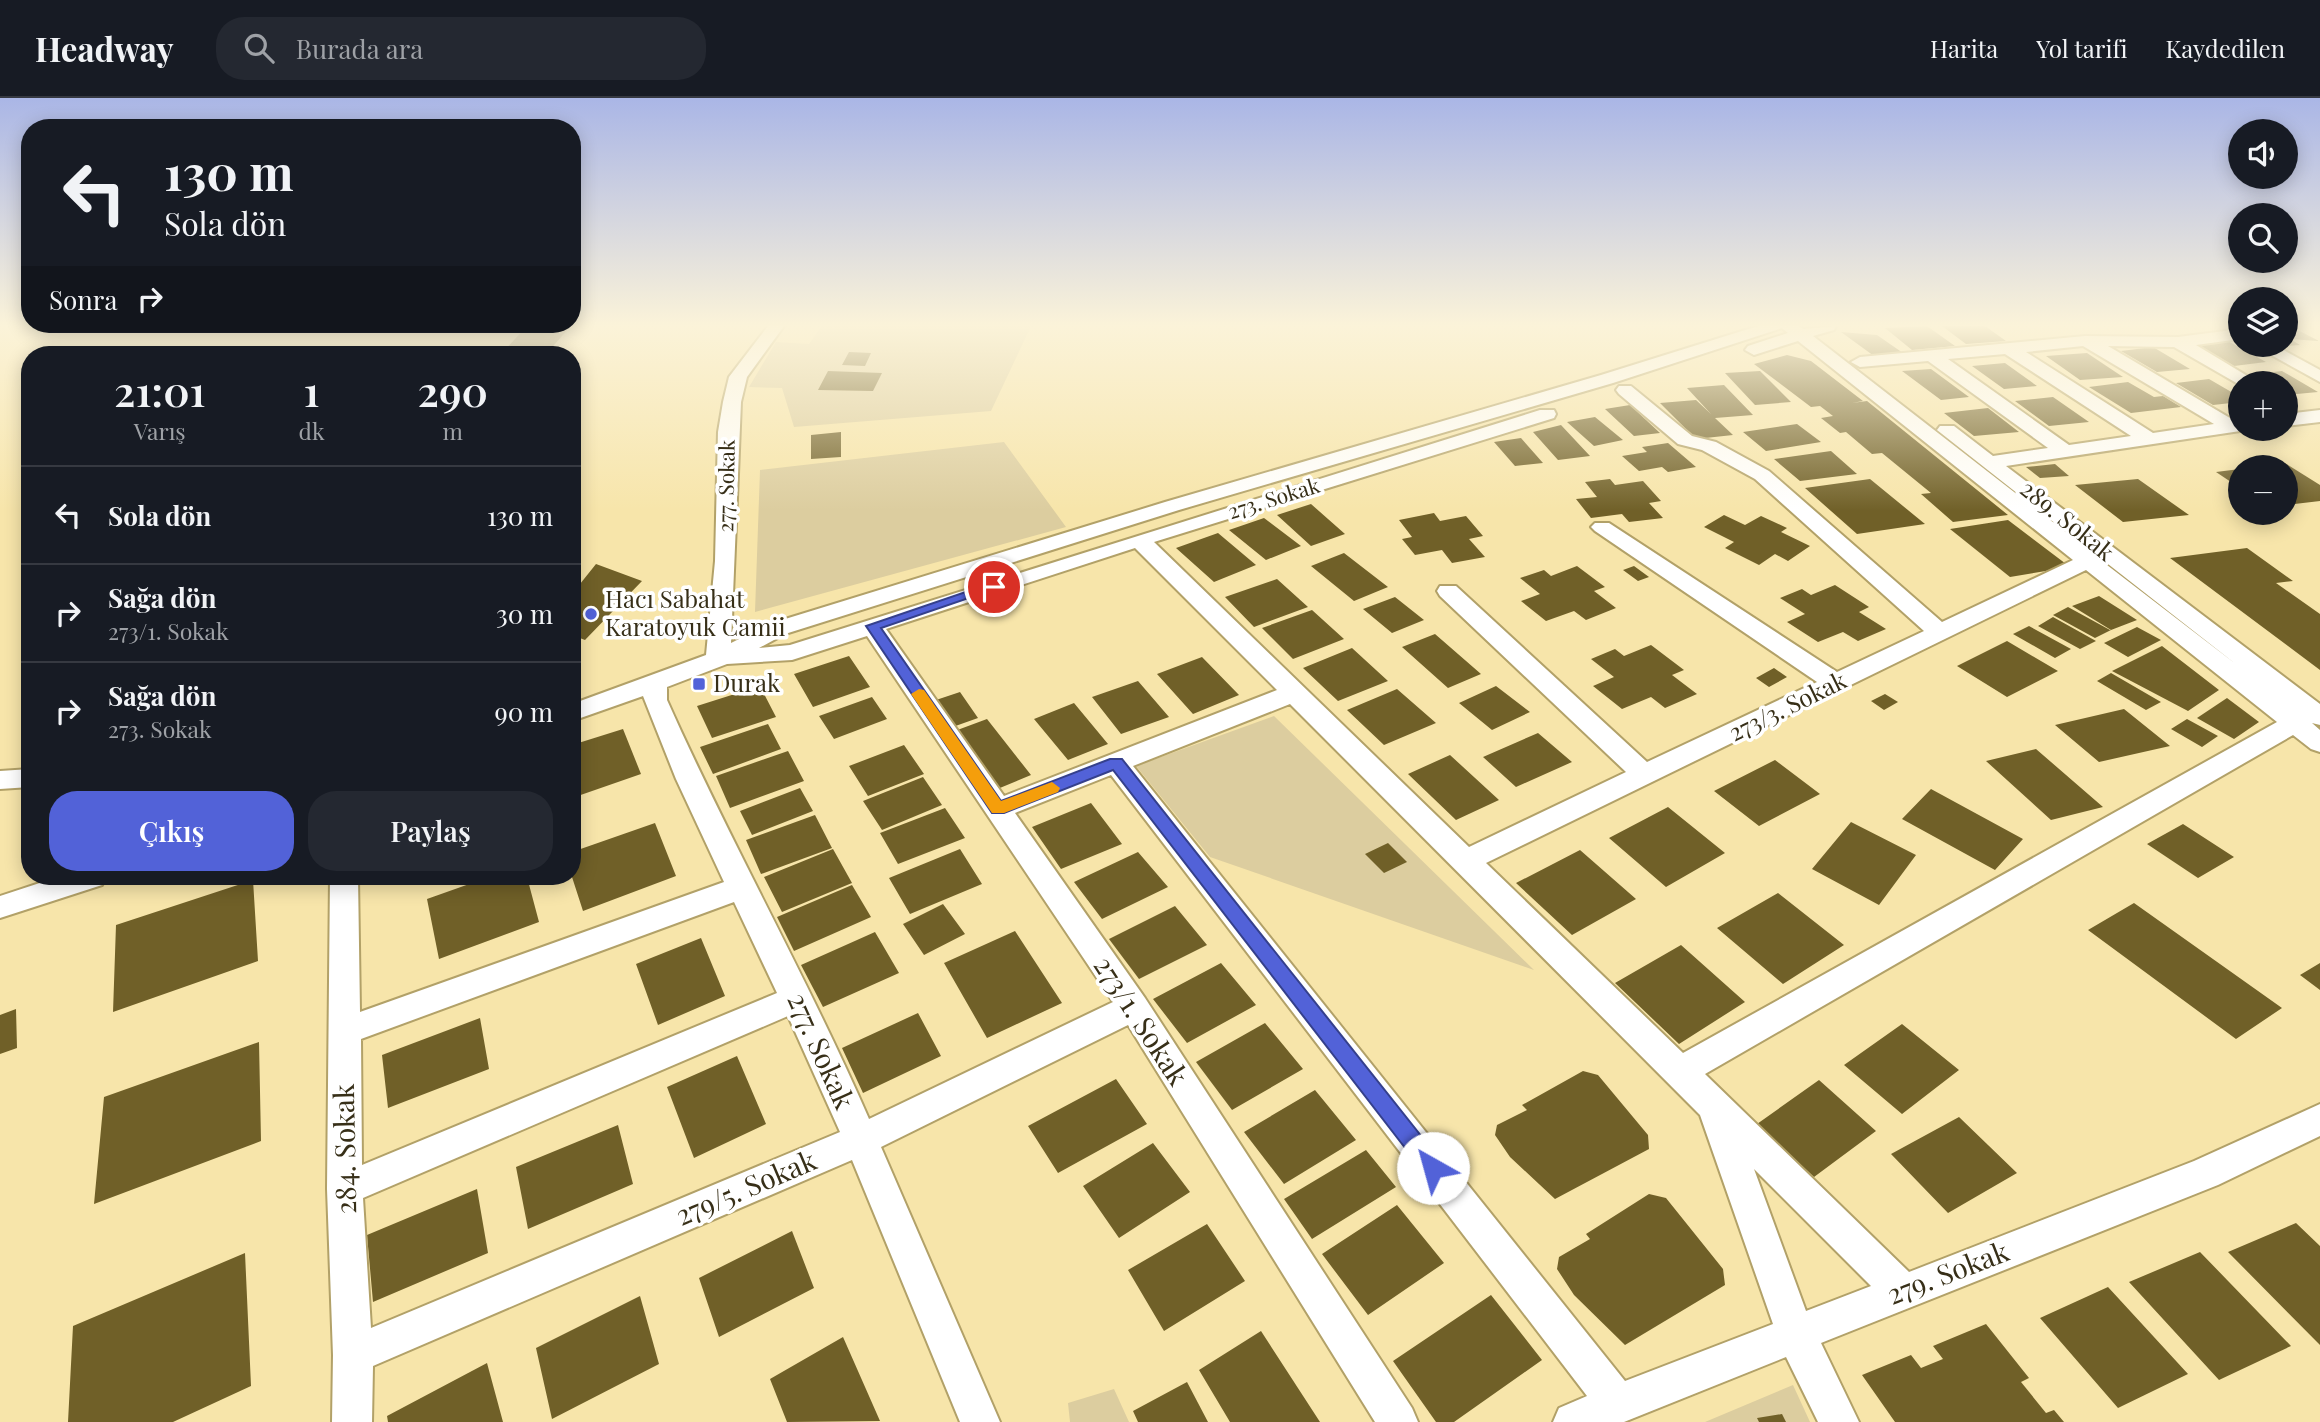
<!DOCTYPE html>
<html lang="tr">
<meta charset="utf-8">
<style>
body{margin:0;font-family:"Playfair Display",serif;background:#242831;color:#f1f3f6;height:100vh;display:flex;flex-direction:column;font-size:26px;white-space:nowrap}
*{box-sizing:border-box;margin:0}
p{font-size:23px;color:#9ea1a6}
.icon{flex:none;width:38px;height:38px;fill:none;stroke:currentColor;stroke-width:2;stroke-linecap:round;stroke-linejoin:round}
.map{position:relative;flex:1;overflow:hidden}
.drawer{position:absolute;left:21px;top:248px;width:560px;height:539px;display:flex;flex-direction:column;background:#171b24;border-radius:28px;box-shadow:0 4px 18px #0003}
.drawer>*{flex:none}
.hud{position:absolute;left:21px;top:21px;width:560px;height:214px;border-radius:28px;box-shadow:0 4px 18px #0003;background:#171b24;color:#f1f3f6;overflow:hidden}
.tools{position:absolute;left:2228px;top:21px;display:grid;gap:14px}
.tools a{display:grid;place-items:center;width:70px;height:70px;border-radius:50%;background:#171b24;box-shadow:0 4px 18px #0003;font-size:35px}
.pin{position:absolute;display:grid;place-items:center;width:60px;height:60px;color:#fff;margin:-30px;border:4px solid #fff;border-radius:50%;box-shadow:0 2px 7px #0007}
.me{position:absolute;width:77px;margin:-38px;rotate:322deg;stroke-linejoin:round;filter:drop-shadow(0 0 5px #0008)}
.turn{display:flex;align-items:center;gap:24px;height:147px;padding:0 28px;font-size:32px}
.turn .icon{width:91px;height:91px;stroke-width:2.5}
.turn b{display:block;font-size:49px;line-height:60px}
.then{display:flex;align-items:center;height:66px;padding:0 28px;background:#0003;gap:14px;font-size:26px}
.eta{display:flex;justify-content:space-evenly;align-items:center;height:119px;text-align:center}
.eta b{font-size:42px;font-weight:600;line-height:49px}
.cta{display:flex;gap:14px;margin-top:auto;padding:14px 28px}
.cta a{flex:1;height:80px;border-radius:28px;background:#5262d8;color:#fff;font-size:28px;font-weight:600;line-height:80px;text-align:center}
.cta a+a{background:#242831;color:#f1f3f6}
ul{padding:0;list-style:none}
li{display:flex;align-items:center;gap:21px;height:98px;padding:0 28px;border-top:2px solid #363941}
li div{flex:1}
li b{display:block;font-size:26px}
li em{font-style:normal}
header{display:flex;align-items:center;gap:42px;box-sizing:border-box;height:98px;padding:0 35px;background:#171b24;border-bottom:2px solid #363941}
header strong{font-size:33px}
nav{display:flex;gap:38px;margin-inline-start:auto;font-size:24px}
.search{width:490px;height:63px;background:#242831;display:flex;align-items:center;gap:18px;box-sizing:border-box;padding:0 24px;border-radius:28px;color:#9ea1a6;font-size:26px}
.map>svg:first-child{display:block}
</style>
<header>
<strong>Headway</strong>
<div class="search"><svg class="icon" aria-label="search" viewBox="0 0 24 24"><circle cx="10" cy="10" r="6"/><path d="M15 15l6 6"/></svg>Burada ara</div>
<nav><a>Harita</a><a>Yol tarifi</a><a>Kaydedilen</a></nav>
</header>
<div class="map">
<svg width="2320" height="1324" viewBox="0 0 2320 1324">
<rect width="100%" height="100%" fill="#f7e5aa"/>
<path fill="#dccd9f" d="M 822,228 L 1031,228 L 991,313 L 794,329 L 782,290 L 749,289 L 776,244 L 809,246 Z
M 1004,344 L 1066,429 L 755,514 L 760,372 Z
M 1274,618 L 1534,872 L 1210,759 L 1136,668 Z
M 1793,1287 L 1810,1324 L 1705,1324 Z
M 1114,1291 L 1129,1324 L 1070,1324 L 1068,1305 Z"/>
<path fill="#706028" d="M 527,228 L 571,228 L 546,256 L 502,255 Z
M 1927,228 L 1955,248 L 1912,252 L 1885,230 Z
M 1942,228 L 1985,228 L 2006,243 L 1966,246 Z
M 2286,228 L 2290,228 L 2319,243 L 2290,241 L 2300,247 L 2286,248 Z
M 1841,234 L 1877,237 L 1903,255 L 1874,258 Z
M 2226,242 L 2266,264 L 2234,268 L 2195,245 Z
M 2153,249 L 2190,271 L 2157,274 L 2121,253 Z
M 849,254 L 871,255 L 865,268 L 842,267 Z
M 2087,255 L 2123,279 L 2080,282 L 2046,258 Z
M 1787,257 L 1811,263 L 1863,303 L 1852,305 L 1867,303 L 2008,417 L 1953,424 L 1921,396 L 1931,395 L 1882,355 L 1872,356 L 1846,334 L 1840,335 L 1821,320 L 1833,318 L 1820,308 L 1811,309 L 1754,266 Z
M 2005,265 L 2037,288 L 2004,291 L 1972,268 Z
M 1931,271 L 1969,299 L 1941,302 L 1902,273 Z
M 828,273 L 882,275 L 873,293 L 818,292 Z
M 1760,273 L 1791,304 L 1755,307 L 1725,275 Z
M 2282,273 L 2318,294 L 2286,297 L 2286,285 L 2262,285 L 2247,277 Z
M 2209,281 L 2240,299 L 2240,304 L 2213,307 L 2176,285 Z
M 2128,284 L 2154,299 L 2163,298 L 2181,309 L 2131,315 L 2089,289 Z
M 1724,287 L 1753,317 L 1715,320 L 1733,337 L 1696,341 L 1660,305 L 1696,302 L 1711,316 L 1687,290 Z
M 2053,299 L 2089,324 L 2049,328 L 2015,303 Z
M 1630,307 L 1660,335 L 1634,338 L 1605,311 Z
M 1988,310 L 2019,334 L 1974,338 L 1944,315 Z
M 1595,319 L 1623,342 L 1594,348 L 1567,324 Z
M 1797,326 L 1821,344 L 1766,353 L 1743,334 Z
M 1561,327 L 1590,358 L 1558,362 L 1533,334 Z
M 841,334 L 841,359 L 811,361 L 811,337 Z
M 1521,340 L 1543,365 L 1515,368 L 1494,344 Z
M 1668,345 L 1696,369 L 1668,374 L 1662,369 L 1639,373 L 1622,358 L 1647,354 L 1642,349 Z
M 1831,353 L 1857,376 L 1800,383 L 1774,361 Z
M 2285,365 L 2320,387 L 2320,403 L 2286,407 L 2286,369 L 2266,368 Z
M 2055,366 L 2069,378 L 2040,380 L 2026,369 Z
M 2240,371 L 2240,390 L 2216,374 Z
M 1610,381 L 1615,387 L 1643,383 L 1661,403 L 1649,405 L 1663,420 L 1629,424 L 1622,416 L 1591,420 L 1576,401 L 1597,399 L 1585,384 Z
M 1870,381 L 1925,426 L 1857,436 L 1805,390 Z
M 2138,381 L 2189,417 L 2123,424 L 2075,387 Z
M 1311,406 L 1345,436 L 1311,448 L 1277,417 Z
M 1434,415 L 1440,423 L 1466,418 L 1483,438 L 1469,441 L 1485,459 L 1452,465 L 1442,452 L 1415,457 L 1402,441 L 1412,439 L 1399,422 Z
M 1724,417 L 1745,427 L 1761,418 L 1787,430 L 1781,434 L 1810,448 L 1788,463 L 1775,456 L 1759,467 L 1725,450 L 1734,444 L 1704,429 Z
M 1264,420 L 1301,448 L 1266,462 L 1229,432 Z
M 2008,422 L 2070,469 L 2010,479 L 1950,431 Z
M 1218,435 L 1256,467 L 1214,484 L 1176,450 Z
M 2247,450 L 2293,483 L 2276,485 L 2320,516 L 2320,572 L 2170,460 Z
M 1344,455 L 1388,489 L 1354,503 L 1311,468 Z
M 596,466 L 642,483 L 585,542 L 572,537 L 572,496 Z
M 1577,468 L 1605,489 L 1594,493 L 1616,510 L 1586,522 L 1574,513 L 1546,523 L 1521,503 L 1540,496 L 1520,480 L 1544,472 L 1551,478 Z
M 1634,468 L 1649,479 L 1638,483 L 1623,472 Z
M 1277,481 L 1308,509 L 1254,529 L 1225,499 Z
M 1835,487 L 1869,509 L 1859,514 L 1886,531 L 1858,543 L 1843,534 L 1818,544 L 1787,524 L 1805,516 L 1780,500 L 1802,491 L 1811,497 Z
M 2099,498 L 2137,522 L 2111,532 L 2072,508 Z
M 1395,499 L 1424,522 L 1392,535 L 1363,511 Z
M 2068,509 L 2110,532 L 2111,532 L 2095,540 L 2053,517 Z
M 1312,512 L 1344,541 L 1293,561 L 1262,530 Z
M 2053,519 L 2096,543 L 2080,551 L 2038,528 Z
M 2029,528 L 2071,551 L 2055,560 L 2013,536 Z
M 2137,529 L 2161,542 L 2128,559 L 2104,545 Z
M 1435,536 L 1481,576 L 1448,590 L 1402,549 Z
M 2007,543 L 2058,573 L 2007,599 L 1957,568 Z
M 1651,547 L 1684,572 L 1672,577 L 1697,596 L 1665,610 L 1651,599 L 1622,611 L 1593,588 L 1614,579 L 1591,561 L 1615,551 L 1624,558 Z
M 2162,548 L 2219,592 L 2188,613 L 2112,573 Z
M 1352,550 L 1388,583 L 1338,603 L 1303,570 Z
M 849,558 L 870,589 L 813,609 L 794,576 Z
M 1202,559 L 1239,597 L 1193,616 L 1157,576 Z
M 1774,570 L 1787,579 L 1769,589 L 1756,580 Z
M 2111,575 L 2161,604 L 2146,612 L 2097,583 Z
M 1138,583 L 1169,619 L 1121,636 L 1092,599 Z
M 760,588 L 776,619 L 712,640 L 697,608 Z
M 1496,588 L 1530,614 L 1492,632 L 1459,605 Z
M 1397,591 L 1436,625 L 1384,647 L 1347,612 Z
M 960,594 L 978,620 L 947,631 L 930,604 Z
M 1885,596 L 1898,604 L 1884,612 L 1871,603 Z
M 872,599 L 887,621 L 834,641 L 819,618 Z
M 2227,600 L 2259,624 L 2234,641 L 2197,620 Z
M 1074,605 L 1108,646 L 1068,662 L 1034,621 Z
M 2124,611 L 2170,648 L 2099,664 L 2055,627 Z
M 987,621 L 1031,677 L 995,692 L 952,634 Z
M 2187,621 L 2218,638 L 2202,649 L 2171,631 Z
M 768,626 L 781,651 L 713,676 L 700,649 Z
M 623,631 L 641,676 L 572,700 L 572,647 Z
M 1538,635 L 1572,664 L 1516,689 L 1483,659 Z
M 904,647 L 924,676 L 868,698 L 849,668 Z
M 2036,651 L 2103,709 L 2051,722 L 1986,663 Z
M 788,653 L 804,683 L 730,710 L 716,678 Z
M 1450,657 L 1499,702 L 1456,722 L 1408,676 Z
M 1775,662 L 1820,696 L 1759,728 L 1714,693 Z
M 923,679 L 942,707 L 882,732 L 863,703 Z
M 800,690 L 813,713 L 752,737 L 740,713 Z
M 1931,691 L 2023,741 L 1995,772 L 1902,721 Z
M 1091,705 L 1122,746 L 1061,771 L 1032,729 Z
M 1668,709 L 1725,755 L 1666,789 L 1609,740 Z
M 945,710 L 965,740 L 898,766 L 880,735 Z
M 815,717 L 832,750 L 761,776 L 746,742 Z
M 1851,724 L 1916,757 L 1879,807 L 1812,771 Z
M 655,725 L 676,778 L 583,813 L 572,779 L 572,754 Z
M 2183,726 L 2234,759 L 2198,780 L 2147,746 Z
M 1388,745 L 1407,764 L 1384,775 L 1365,756 Z
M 833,751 L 852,785 L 782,814 L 764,779 Z
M 960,751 L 982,786 L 910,816 L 889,780 Z
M 1580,752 L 1636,801 L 1572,837 L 1516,785 Z
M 1138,754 L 1168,789 L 1102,821 L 1074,784 Z
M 489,779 L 527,779 L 539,824 L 439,861 L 427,801 Z
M 253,782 L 258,863 L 113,914 L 116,827 Z
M 852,787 L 871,819 L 794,853 L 777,819 Z
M 1778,795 L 1844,847 L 1783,886 L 1717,830 Z
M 2134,805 L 2282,910 L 2236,941 L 2088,832 Z
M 943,806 L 965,836 L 924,857 L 903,826 Z
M 1175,808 L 1207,847 L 1139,881 L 1109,841 Z
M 1015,833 L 1062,905 L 987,940 L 944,865 Z
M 875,834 L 899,875 L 823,909 L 801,867 Z
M 701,840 L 725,898 L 658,927 L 636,866 Z
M 1681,847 L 1745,904 L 1679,946 L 1615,885 Z
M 1221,865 L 1256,907 L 1187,945 L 1153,901 Z
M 2320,865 L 2320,892 L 2300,877 Z
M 16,911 L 17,950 L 0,956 L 0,917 Z
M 918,915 L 941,958 L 863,995 L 842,950 Z
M 480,920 L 489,971 L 388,1010 L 382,957 Z
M 1265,925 L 1303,971 L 1232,1012 L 1196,964 Z
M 1902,926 L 1959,972 L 1902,1016 L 1844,967 Z
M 259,944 L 261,1043 L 94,1106 L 104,999 Z
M 737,958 L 766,1026 L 694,1060 L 667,989 Z
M 1583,973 L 1598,977 L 1648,1037 L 1649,1051 L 1555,1101 L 1510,1059 L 1495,1037 L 1497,1027 L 1527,1012 L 1522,1007 Z
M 1116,981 L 1147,1026 L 1058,1075 L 1028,1028 Z
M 1819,982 L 1876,1033 L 1814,1079 L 1757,1026 Z
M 1315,992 L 1356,1042 L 1284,1086 L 1244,1034 Z
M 1959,1019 L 2017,1075 L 1948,1115 L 1891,1056 Z
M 618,1027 L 633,1086 L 528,1131 L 516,1069 Z
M 1153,1045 L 1190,1094 L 1119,1140 L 1083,1088 Z
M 1366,1052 L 1396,1089 L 1312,1141 L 1284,1101 Z
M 477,1091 L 488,1155 L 373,1204 L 367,1137 Z
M 1649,1096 L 1666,1100 L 1723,1171 L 1725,1187 L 1625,1247 L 1574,1197 L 1557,1171 L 1559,1159 L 1590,1141 L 1586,1136 Z
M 1397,1107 L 1444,1165 L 1368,1217 L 1322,1156 Z
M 2296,1125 L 2320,1148 L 2320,1247 L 2228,1154 Z
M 1207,1126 L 1245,1183 L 1164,1233 L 1128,1172 Z
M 792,1133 L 814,1190 L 719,1239 L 699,1180 Z
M 2200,1154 L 2291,1248 L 2219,1282 L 2129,1184 Z
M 245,1155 L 251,1288 L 173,1324 L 68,1324 L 73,1228 Z
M 2108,1189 L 2188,1276 L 2118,1310 L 2040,1220 Z
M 1491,1197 L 1542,1262 L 1454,1324 L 1436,1324 L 1393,1263 Z
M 640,1198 L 659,1266 L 552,1321 L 536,1250 Z
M 1986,1226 L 2029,1280 L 2021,1284 L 2046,1315 L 2054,1312 L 2064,1324 L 1895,1324 L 1862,1277 L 1911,1257 L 1921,1270 L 1943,1261 L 1933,1248 Z
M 1261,1233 L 1320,1324 L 1230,1324 L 1199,1272 Z
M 843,1239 L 880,1323 L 787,1324 L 770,1281 Z
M 487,1265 L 503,1324 L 388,1324 L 387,1318 Z
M 1187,1284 L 1208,1324 L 1138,1324 L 1133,1313 Z
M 1782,1316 L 1786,1324 L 1759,1324 L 1757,1320 Z"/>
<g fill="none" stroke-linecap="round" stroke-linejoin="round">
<defs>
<path id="minor" d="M 768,228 L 784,228 L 747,279 L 741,304 L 731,545 L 769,526 L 1165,404 L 1601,277 L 1758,228 L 1799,228 L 1803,231 L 1836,228 L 1834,232 L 1813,238 L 2094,456 L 1937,332 L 1940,328 L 1954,328 L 1993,358 L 2048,350 L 1928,263 L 1860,269 L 1851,264 L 1860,259 L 2085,238 L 2178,239 L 2240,231 L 2240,241 L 2196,247 L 2259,285 L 2240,287 L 2174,249 L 2108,248 L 2235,323 L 2240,322 L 2240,331 L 2247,332 L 2006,368 L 2320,606 L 2320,627 L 2312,625 L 2320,632 L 2320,654 L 2311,651 L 2293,637 L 1705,976 L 1909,1174 L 2194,1063 L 2320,1006 L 2320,1038 L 2218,1087 L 1821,1245 L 1859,1324 L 1818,1324 L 1786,1259 L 1624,1324 L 1553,1324 L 1559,1310 L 1587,1298 L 1111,677 L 1015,715 L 1145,900 L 1412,1310 L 1418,1324 L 1375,1324 L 1128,927 L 881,1049 L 1000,1324 L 960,1324 L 852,1062 L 373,1268 L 372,1324 L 332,1324 L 333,1257 L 327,1091 L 330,779 L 358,779 L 360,914 L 724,784 L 676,681 L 643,598 L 572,623 L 572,606 L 706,557 L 715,463 L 718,334 L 723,304 L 729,279 ZM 1782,230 L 1788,235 L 1748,248 L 1745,252 L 1754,257 L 1798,243 L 2073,462 L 1942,524 L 1769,373 L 1716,344 L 1692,338 L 1631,288 L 1619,288 L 1616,292 L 1619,296 L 1678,346 L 1702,352 L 1755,381 L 1924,533 L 1837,574 L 1609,425 L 1595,425 L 1591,429 L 1595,433 L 1817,584 L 1647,664 L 1456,488 L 1440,488 L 1437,493 L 1440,498 L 1626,674 L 1469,749 L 1154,444 L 1554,320 L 1556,316 L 1554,312 L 1540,312 L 790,547 L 759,550 L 785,536 L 1179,412 L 1613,285 ZM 2083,248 L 2214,326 L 2153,335 L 2026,254 ZM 2005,256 L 2131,338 L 2069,347 L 1948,261 ZM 1135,450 L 1277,592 L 1004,698 L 886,531 ZM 2108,466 L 2237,567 L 2107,467 ZM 2086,472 L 2277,624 L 1683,955 L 1486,765 ZM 867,538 L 1113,904 L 869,1021 C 807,879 731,746 667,602 L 667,589 L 727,566 L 792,562 ZM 1290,606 L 1700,1017 L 1773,1226 L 1625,1283 L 1133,668 ZM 734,804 L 777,895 L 362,1067 L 361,941 ZM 788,918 L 840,1034 L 371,1230 L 363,1100 ZM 1754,1071 L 1871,1188 L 1806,1213 Z
M 2253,247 L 2274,247 L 2320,272 L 2320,284 Z
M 2320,312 L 2320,324 L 2286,328 L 2286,316 Z
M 30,671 L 30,689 L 0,691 L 0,673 Z
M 58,779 L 106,779 L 102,787 L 0,820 L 0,798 Z"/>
</defs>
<use href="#minor" stroke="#b2a168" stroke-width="4"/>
<use href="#minor" fill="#fff" fill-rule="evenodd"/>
</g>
<linearGradient id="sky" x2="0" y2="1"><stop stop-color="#aab6e6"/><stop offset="0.55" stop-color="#fbf3d9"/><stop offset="1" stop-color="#fbf3d9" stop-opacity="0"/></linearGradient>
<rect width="2320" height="413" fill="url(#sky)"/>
<path fill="#5262d8" stroke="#35408c" stroke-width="2" d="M 989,486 L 1001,489 L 881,530 L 1001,703 L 1110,661 L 1122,661 L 1441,1063 L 1444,1070 L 1441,1077 L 1433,1080 L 1426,1077 L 1113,672 L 1004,715 L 992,715 L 866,528 Z"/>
<path fill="#f59e0b" d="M 919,591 L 924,592 L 1001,703 L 1052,684 L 1060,690 L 1058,694 L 1004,715 L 992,715 L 911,596 Z"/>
<g fill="#5262d8" stroke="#fff" stroke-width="2.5">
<circle cx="591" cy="516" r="7"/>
<rect x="692" y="579" width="14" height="14" rx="3.5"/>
</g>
<g text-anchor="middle" stroke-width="7" stroke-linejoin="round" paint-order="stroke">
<g font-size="21" fill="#372f18" stroke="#fff">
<text transform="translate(727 388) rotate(-89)" y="7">277. Sokak</text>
<text transform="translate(1274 401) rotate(-17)" y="7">273. Sokak</text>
</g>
<g font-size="24" fill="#372f18" stroke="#fff">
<text transform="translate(2067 423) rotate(39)" y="8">289. Sokak</text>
<text transform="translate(1788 609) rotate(-26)" y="8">273/3. Sokak</text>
</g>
<g font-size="24" fill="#372f18" stroke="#fff" text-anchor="start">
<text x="605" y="510">Hacı Sabahat<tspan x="605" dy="28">Karatoyuk Camii</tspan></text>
<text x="713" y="594">Durak</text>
</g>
<g font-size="28" fill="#372f18" stroke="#fff">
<text transform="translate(1141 923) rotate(57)" y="10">273/1. Sokak</text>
<text transform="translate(821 953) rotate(66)" y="10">277. Sokak</text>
<text transform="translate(345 1051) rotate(-91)" y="10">284. Sokak</text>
<text transform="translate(746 1090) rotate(-23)" y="10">279/5. Sokak</text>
<text transform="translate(1948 1175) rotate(-21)" y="10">279. Sokak</text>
</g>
</g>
</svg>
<div class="tools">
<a><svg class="icon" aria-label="sound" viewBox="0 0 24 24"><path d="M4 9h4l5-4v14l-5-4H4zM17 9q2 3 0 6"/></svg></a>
<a><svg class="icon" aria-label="search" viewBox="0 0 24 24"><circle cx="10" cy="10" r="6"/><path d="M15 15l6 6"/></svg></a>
<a><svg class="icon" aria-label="layers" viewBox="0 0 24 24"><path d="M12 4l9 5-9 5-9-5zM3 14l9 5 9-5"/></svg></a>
<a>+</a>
<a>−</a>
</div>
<div class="pin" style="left:994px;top:489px;background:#d93025"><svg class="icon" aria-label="arrive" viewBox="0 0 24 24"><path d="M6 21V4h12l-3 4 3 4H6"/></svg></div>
<svg class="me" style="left:1433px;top:1070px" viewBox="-20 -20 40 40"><circle r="19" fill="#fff"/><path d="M0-13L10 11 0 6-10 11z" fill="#5262d8"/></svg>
<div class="hud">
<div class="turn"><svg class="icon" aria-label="left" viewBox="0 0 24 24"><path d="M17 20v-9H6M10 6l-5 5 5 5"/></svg><div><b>130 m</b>Sola dön</div></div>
<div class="then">Sonra<svg class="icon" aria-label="right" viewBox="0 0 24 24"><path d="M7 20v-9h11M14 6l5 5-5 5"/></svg></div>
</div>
<section class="drawer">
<div class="eta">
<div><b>21:01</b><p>Varış</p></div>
<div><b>1</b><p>dk</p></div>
<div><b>290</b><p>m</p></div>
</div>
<ul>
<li><svg class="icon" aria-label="left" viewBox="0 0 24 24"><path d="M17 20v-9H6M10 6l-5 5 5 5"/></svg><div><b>Sola dön</b></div><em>130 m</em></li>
<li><svg class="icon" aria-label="right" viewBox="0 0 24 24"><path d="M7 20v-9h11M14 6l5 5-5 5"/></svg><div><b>Sağa dön</b><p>273/1. Sokak</p></div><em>30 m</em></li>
<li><svg class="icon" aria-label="right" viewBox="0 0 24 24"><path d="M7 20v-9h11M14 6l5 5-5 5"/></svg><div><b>Sağa dön</b><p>273. Sokak</p></div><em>90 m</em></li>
</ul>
<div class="cta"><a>Çıkış</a><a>Paylaş</a></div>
</section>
</div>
